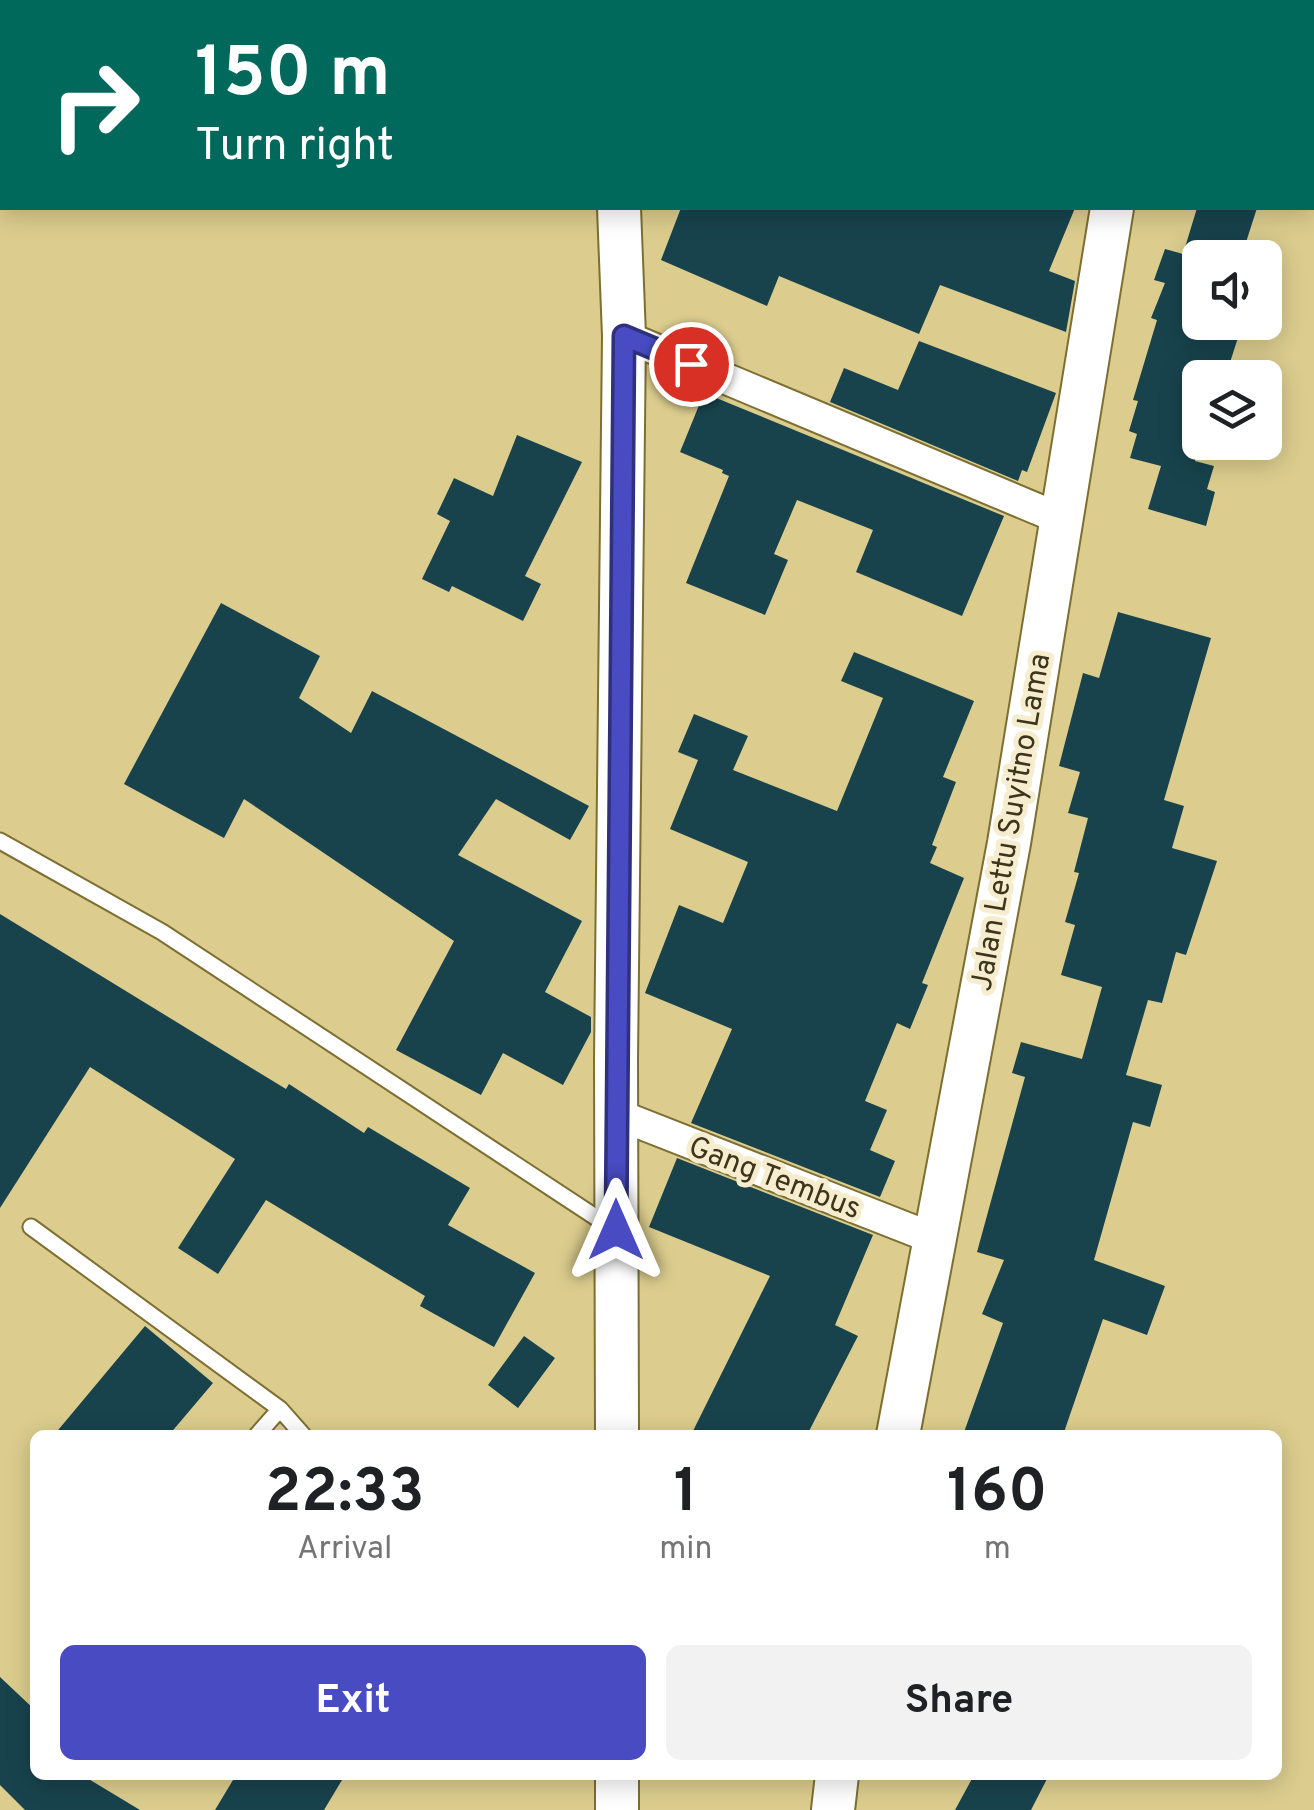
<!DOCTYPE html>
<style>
body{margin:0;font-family:Overpass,sans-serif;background:#f2f2f2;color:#202124;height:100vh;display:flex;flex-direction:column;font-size:38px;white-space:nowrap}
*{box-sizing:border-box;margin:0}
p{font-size:32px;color:#757577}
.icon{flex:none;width:55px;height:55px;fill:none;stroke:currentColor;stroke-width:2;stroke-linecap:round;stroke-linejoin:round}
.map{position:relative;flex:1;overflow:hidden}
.details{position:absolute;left:30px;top:1430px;width:1252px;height:350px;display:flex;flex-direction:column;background:#fff;border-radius:15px;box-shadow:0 5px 25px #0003}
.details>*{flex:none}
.guide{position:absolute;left:0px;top:0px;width:1315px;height:210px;box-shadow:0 5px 25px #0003;background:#00695c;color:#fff;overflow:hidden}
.tools{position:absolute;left:1182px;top:240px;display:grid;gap:20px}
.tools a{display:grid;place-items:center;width:100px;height:100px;border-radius:15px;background:#fff;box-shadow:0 5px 25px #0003;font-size:50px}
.pin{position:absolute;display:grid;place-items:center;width:85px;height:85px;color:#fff;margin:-42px;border:5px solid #fff;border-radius:50%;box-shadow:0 2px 10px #0007}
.me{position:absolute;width:110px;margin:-55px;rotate:0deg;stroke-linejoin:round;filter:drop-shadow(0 0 8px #0008)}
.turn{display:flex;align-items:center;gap:35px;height:210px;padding:0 30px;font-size:45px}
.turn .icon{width:130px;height:130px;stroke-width:2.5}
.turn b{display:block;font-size:70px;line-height:85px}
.eta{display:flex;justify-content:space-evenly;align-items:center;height:170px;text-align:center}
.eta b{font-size:60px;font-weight:700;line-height:70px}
.primary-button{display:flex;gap:20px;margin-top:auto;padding:20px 30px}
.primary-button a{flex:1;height:115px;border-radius:15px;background:#484bc1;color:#fff;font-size:40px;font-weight:700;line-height:115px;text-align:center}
.primary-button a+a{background:#f2f2f2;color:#202124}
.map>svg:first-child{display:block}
</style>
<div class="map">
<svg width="1314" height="1810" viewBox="0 0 1314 1810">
<rect width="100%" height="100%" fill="#dccd8e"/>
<path fill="#18434d" d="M 681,208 L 1075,208 L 1049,271 L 1075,281 L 1066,332 L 940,285 L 919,334 L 779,276 L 767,306 L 661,260 Z
M 1197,208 L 1257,208 L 1241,258 L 1192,258 L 1200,260 L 1200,322 L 1243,322 L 1225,378 L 1200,378 L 1200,445 L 1195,461 L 1214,466 L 1207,489 L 1215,492 L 1206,526 L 1148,509 L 1161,466 L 1130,458 L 1137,434 L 1129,431 L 1138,401 L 1133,400 L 1157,320 L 1151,318 L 1165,283 L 1154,280 L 1165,249 L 1183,254 Z
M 919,341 L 1056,393 L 1027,472 L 1022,470 L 1018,481 L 830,402 L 844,368 L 898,390 Z
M 704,393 L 1004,516 L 962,616 L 856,572 L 873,530 L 797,500 L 774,554 L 788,560 L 765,615 L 686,583 L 729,476 L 722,473 L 723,470 L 680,452 Z
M 517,435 L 582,462 L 525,576 L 541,584 L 523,621 L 452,586 L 449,592 L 422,579 L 450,521 L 437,514 L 454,478 L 493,496 Z
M 221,603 L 320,656 L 299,698 L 351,733 L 372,691 L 589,806 L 570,840 L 496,799 L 458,855 L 582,921 L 545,992 L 591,1017 L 591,1032 L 563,1085 L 503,1053 L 481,1095 L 396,1050 L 454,941 L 244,799 L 224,838 L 124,784 Z
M 1118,612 L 1211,638 L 1164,800 L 1184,806 L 1172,848 L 1217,861 L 1186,955 L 1176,952 L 1162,1003 L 1148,1000 L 1126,1075 L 1162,1085 L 1150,1127 L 1133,1122 L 1094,1260 L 1165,1286 L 1147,1335 L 1103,1319 L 1063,1435 L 963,1435 L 1003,1323 L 982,1314 L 1004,1260 L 977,1252 L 1025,1077 L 1012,1073 L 1021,1042 L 1082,1059 L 1102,987 L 1061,975 L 1075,925 L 1065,922 L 1079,873 L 1074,872 L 1088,818 L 1068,813 L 1080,772 L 1059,766 L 1083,673 L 1099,678 Z
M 854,652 L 974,701 L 943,777 L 956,782 L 932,845 L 937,847 L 930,863 L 964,878 L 922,983 L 928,985 L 910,1029 L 897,1023 L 865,1101 L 887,1110 L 870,1150 L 895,1161 L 880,1197 L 691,1123 L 732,1029 L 645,993 L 679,905 L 723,923 L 748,862 L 670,829 L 698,760 L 678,752 L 694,714 L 748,736 L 733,770 L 837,811 L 883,698 L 841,681 Z
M 0,914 L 286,1089 L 289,1084 L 364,1133 L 368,1127 L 470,1188 L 448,1225 L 535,1273 L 494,1347 L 420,1306 L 425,1296 L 266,1200 L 218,1274 L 178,1248 L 235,1159 L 90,1067 L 0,1208 Z
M 677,1158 L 873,1235 L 835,1325 L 858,1336 L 807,1435 L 691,1435 L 770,1276 L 649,1227 Z
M 145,1326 L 213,1383 L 169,1435 L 54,1435 Z
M 524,1336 L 555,1358 L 518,1408 L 488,1385 Z
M 0,1677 L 35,1710 L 35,1775 L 82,1775 L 140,1810 L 25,1810 L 0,1785 Z
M 236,1775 L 345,1775 L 324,1810 L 215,1810 Z
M 974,1775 L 1049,1775 L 1031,1810 L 955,1810 Z"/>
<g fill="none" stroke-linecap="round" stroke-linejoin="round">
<defs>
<path id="lane" d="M 1051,0 L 1056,2
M 0,841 L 162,932 L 609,1226
M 31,1227 L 280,1409 L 303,1435
M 257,1435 L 280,1409"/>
<path id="street" d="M 624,336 L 1061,519
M 616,1114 L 935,1239"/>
<path id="secondary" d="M 613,2 L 613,0
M 1146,2 L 1147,0
M 617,1435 L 616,1059 L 624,336 L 619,208
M 898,1435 L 1009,843 L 1112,208
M 617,1775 L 617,1810
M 833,1810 L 837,1775"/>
</defs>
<use href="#lane" stroke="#7d6f31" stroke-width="19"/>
<use href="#street" stroke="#7d6f31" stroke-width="34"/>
<use href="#secondary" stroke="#7d6f31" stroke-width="46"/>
<use href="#lane" stroke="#fff" stroke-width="15"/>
<use href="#street" stroke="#fff" stroke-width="30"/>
<use href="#secondary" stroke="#fff" stroke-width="42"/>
</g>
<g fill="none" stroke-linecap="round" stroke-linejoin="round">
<defs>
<path id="route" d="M 616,1230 L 624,336 L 691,364"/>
</defs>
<use href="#route" stroke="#2f317d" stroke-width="25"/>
<use href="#route" stroke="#484bc1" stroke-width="18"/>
</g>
<g text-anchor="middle" stroke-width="10" stroke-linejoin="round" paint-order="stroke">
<g font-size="30" fill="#3c351c" stroke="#f5edce">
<text transform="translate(1010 822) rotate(-80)" y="10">Jalan Lettu Suyitno Lama</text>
<text transform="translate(775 1177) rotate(21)" y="10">Gang Tembus</text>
</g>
</g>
</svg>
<div class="tools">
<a><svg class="icon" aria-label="sound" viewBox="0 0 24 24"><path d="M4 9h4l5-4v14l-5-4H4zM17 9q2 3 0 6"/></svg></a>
<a><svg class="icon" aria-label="layers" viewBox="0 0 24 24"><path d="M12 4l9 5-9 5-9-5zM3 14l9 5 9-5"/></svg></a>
</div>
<div class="pin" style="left:691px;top:364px;background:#d93025"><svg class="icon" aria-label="arrive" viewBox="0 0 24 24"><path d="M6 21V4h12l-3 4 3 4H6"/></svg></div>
<svg class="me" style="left:616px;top:1230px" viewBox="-20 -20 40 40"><path d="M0-17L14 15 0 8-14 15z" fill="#484bc1" stroke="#fff" stroke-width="4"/></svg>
<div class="guide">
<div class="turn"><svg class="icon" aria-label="right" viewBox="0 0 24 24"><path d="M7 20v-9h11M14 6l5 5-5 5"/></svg><div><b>150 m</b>Turn right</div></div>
</div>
<section class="details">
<div class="eta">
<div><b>22:33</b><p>Arrival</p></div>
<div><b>1</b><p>min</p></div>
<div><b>160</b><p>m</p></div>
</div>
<div class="primary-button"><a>Exit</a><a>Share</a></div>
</section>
</div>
